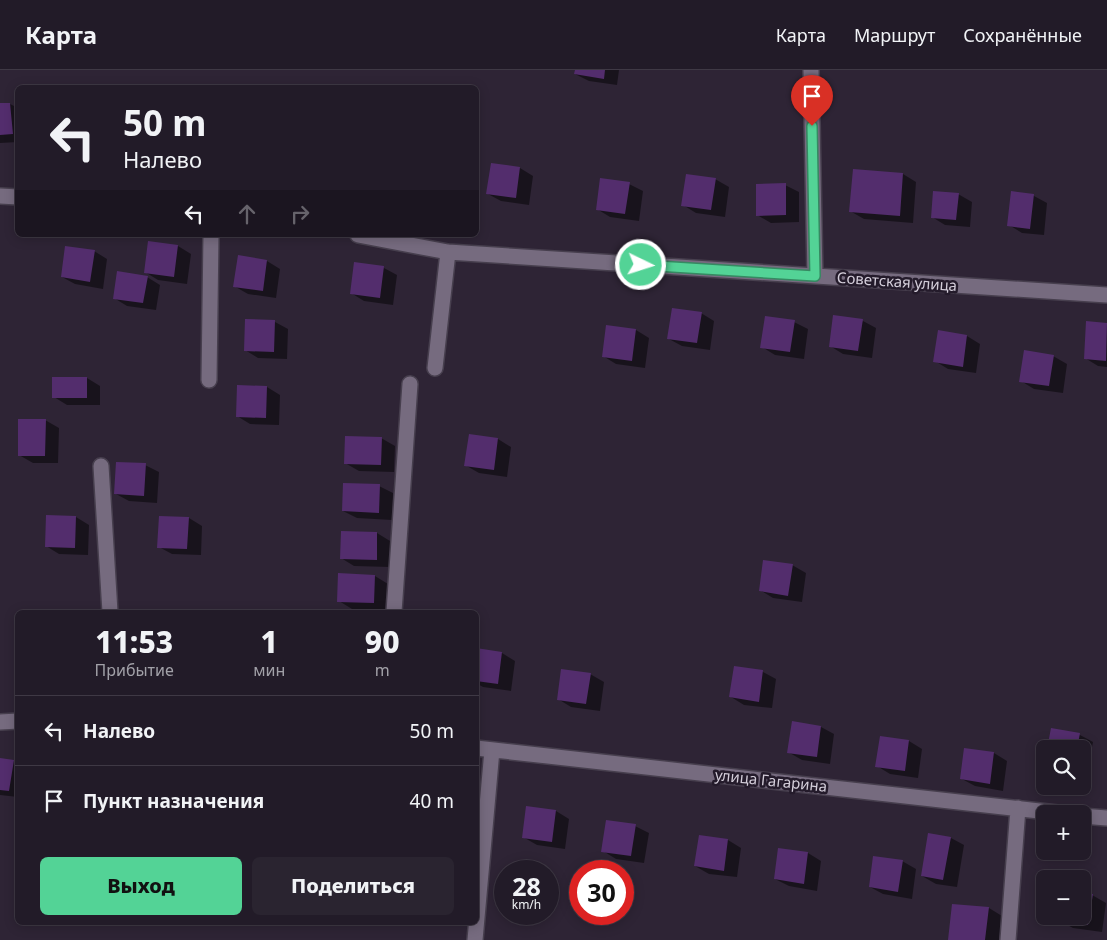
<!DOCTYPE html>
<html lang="ru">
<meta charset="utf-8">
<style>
body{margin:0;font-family:"Noto Sans",sans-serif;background:#2a2430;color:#f1f3f6;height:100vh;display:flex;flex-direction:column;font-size:19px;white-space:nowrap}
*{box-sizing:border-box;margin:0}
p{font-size:16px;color:#a2a1a8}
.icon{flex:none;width:28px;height:28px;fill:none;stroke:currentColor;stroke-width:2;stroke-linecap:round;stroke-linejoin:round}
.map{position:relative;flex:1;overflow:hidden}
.side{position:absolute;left:15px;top:540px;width:464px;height:315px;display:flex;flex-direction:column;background:#221b28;border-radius:8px;box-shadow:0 2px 12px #0003,0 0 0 1px #3f3945}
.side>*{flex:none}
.banner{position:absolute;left:15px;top:15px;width:464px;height:152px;border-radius:8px;box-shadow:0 2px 12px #0003,0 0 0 1px #3f3945;background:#221b28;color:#f1f3f6;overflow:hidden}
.fabs{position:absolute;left:1036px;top:670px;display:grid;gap:10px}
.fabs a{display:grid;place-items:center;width:55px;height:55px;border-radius:8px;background:#221b28;box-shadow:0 2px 12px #0003,0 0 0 1px #3f3945;font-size:25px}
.speed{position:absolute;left:494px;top:790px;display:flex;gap:10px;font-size:25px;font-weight:700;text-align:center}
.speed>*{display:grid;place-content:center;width:65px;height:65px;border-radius:50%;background:#221b28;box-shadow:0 2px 12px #0003,0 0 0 1px #3f3945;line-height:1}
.speed small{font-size:12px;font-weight:400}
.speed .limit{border:8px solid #d22;background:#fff;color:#111}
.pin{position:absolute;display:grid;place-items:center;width:42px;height:42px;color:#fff;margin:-51px -21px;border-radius:50% 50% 50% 0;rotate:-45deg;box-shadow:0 0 5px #0007}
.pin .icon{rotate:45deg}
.me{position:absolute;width:55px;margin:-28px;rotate:94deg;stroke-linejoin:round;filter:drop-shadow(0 0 4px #0008)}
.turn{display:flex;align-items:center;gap:18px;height:105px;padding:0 25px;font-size:22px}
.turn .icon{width:65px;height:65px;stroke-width:2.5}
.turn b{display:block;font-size:35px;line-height:42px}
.lanes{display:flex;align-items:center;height:48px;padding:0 25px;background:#0003;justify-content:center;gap:25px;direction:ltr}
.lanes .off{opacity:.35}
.eta{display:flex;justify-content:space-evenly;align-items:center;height:85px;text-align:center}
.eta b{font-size:30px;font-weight:800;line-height:35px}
.button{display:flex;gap:10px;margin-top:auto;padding:10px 25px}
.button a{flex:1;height:58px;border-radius:8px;background:#53d396;color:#111;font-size:20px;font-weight:800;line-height:58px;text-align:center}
.button a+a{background:#2a2430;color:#f1f3f6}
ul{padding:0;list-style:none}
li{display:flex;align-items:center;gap:15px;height:70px;padding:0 25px;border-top:1px solid #3f3945}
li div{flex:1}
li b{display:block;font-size:19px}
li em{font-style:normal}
header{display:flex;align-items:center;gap:30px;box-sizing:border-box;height:70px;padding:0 25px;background:#221b28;border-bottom:1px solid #3f3945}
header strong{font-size:24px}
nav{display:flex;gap:28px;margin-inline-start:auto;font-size:18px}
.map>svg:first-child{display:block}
</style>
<header>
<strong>Карта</strong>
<nav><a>Карта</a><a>Маршрут</a><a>Сохранённые</a></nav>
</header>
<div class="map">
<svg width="1107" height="870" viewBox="0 0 1107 870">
<rect width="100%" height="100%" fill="#2e2435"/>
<path fill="#0007" d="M 576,0 L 619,0 L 617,15 L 589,11 L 575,4 Z
M 10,34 L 18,38 L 18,72 L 0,73 L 0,35 Z
M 492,94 L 520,98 L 533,106 L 529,135 L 501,131 L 488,124 Z
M 903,104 L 916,112 L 913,153 L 864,149 L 850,141 Z
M 715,109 L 729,117 L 725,147 L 696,143 L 683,135 Z
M 629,114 L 643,121 L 639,151 L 610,147 L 597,139 Z
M 785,115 L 799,122 L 799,152 L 771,153 L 757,145 Z
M 1012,123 L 1034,126 L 1047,133 L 1044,165 L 1022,163 L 1009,155 Z
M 958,124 L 972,132 L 970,157 L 945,155 L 932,147 Z
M 178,176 L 191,184 L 187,214 L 158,210 L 145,202 Z
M 94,181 L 107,189 L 103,219 L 75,214 L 62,207 Z
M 267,191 L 280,199 L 276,228 L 248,224 L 234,216 Z
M 384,198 L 397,205 L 393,235 L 364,231 L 351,223 Z
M 147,207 L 160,215 L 156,240 L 127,236 L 114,228 Z
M 701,243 L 714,251 L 710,280 L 682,276 L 669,269 Z
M 863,251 L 876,258 L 872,288 L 843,284 L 830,276 Z
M 275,252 L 288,259 L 287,289 L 258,288 L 245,280 Z
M 794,252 L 808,259 L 804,289 L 775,285 L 762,277 Z
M 1087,253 L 1107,254 L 1107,297 L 1098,296 L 1085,288 Z
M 636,260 L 649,268 L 645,298 L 616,294 L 603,286 Z
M 967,266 L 980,274 L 976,303 L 948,299 L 935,291 Z
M 1053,286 L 1067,294 L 1063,323 L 1034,319 L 1021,311 Z
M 87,308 L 100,316 L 100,335 L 67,335 L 54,327 Z
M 267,317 L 280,325 L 279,355 L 250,354 L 237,346 Z
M 45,350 L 59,358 L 58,393 L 33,393 L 19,385 Z
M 470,365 L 498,369 L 511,377 L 507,407 L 479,403 L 465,395 Z
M 381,368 L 395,376 L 394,402 L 359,401 L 345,393 Z
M 145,395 L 159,402 L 157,433 L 129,431 L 116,424 Z
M 379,416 L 393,423 L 392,450 L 357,448 L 343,441 Z
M 76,447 L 89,455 L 88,485 L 59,484 L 46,476 Z
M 189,448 L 202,456 L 201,485 L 172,484 L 159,477 Z
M 377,463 L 390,471 L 390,497 L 354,496 L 341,488 Z
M 792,495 L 806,503 L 802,532 L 773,528 L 760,520 Z
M 375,506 L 388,514 L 387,540 L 352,539 L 339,531 Z
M 476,580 L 502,583 L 515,591 L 511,621 L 483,617 L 476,613 Z
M 735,598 L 763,602 L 776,609 L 772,638 L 744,635 L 731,627 Z
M 590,604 L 604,612 L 600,641 L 571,637 L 558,629 Z
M 793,653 L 821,657 L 834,664 L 830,694 L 802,690 L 788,682 Z
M 1080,665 L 1093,672 L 1086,708 L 1082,707 L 1082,679 L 1048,679 Z
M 881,667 L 909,671 L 922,679 L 918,708 L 890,704 L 877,696 Z
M 994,683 L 1007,691 L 1003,721 L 975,716 L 962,709 Z
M 0,689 L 13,691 L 18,693 L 18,727 L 0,725 Z
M 527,737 L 556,741 L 569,749 L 565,779 L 537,775 L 523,767 Z
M 635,756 L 649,763 L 644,793 L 616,789 L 603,781 Z
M 700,766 L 728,770 L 741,778 L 737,807 L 709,804 L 695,796 Z
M 951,768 L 964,775 L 957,817 L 936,814 L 922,806 Z
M 808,783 L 821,791 L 817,821 L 789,816 L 775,809 Z
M 902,791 L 916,799 L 912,829 L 883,824 L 870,817 Z
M 1092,825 L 1106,833 L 1102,862 L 1073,858 L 1060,851 L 1082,846 Z
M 989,838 L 1002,846 L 999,870 L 950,870 Z"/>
<path fill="#532d6d" d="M 575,0 L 605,0 L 604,9 L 574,4 Z
M 0,33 L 10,33 L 13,64 L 0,65 Z
M 491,93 L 520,97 L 516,128 L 486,124 Z
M 853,99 L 903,103 L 900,146 L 849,142 Z
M 686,104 L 716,108 L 711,140 L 681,136 Z
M 600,108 L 630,112 L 625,144 L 596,140 Z
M 786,113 L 786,145 L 756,146 L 756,114 Z
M 933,121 L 959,123 L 956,150 L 931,148 Z
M 1011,121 L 1034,124 L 1030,159 L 1007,156 Z
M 148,171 L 178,175 L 174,207 L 144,203 Z
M 65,176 L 95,180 L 90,212 L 61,207 Z
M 238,185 L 267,190 L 263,221 L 233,217 Z
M 354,192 L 384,196 L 380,228 L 350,224 Z
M 117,201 L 148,206 L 143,233 L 113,229 Z
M 672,238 L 702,242 L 697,273 L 667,269 Z
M 833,245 L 863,249 L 858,281 L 829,277 Z
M 765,246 L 795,250 L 790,282 L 760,278 Z
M 245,249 L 275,250 L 274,282 L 244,281 Z
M 1086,251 L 1107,253 L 1106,291 L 1084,289 Z
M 606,255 L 636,259 L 632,291 L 602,287 Z
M 938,260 L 967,265 L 963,297 L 933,292 Z
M 1024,280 L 1054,285 L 1049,316 L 1019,312 Z
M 52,307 L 87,307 L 87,328 L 52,328 Z
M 237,315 L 267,316 L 266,348 L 236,347 Z
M 18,349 L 46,349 L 45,386 L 18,386 Z
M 469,364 L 498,368 L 494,400 L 464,396 Z
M 345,366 L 382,367 L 381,395 L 344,394 Z
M 116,392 L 146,393 L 144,426 L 114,424 Z
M 343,413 L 380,414 L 379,443 L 342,441 Z
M 46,445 L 76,446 L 75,478 L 45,477 Z
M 159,446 L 189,447 L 187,479 L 157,478 Z
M 341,461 L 377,462 L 377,490 L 340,489 Z
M 763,490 L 793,494 L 788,526 L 759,521 Z
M 338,503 L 375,505 L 374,533 L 337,532 Z
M 476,578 L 502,582 L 498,614 L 476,611 Z
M 734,596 L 763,600 L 759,632 L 729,627 Z
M 561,599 L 591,603 L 586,634 L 557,630 Z
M 792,651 L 821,656 L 817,687 L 787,683 Z
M 1051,658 L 1080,663 L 1077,679 L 1047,679 Z
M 880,666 L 909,670 L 905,701 L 875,697 Z
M 964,678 L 994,682 L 990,714 L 960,709 Z
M 0,688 L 14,690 L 9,721 L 0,720 Z
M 526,736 L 556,740 L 552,772 L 522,768 Z
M 606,750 L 636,754 L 631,786 L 601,782 Z
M 928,763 L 951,767 L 943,810 L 921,806 Z
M 699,765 L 728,769 L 724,801 L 694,796 Z
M 778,778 L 808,782 L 804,814 L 774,809 Z
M 873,786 L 903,790 L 898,822 L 869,817 Z
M 1082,823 L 1093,824 L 1088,855 L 1059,851 L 1059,846 L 1082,846 Z
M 952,834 L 989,837 L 985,870 L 948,870 Z"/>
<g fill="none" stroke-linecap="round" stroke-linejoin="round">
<defs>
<path id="minor" d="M 811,0 L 815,206
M 0,126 L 18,127
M 358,165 L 448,182 L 1107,225
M 435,298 L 448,182
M 209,310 L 211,165
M 101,396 L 110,542
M 394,542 L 410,314
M 0,652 L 18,651
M 476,678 L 1066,744
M 1082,746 L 1107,748
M 475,870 L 492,680
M 1008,870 L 1018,738"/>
</defs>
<use href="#minor" stroke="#473f4e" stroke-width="18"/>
<use href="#minor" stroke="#766b7f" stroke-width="15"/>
</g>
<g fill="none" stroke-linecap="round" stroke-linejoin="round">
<defs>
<path id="route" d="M 641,195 L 815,206 L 812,56"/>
</defs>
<use href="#route" stroke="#368962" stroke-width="12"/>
<use href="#route" stroke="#53d396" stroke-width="9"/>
</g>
<g text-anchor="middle" stroke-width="5" stroke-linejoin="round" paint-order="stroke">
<g font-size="15" fill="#d4ceda" stroke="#241b2b">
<text transform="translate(897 212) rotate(4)" y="5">Советская улица</text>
<text transform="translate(771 711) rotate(6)" y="5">улица Гагарина</text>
</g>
</g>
</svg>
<div class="fabs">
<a><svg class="icon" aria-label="search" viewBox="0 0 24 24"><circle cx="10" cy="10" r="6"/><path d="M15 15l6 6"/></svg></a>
<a>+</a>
<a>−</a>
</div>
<div class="speed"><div>28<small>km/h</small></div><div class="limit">30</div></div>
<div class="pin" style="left:812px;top:56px;background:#d93025"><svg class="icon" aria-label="arrive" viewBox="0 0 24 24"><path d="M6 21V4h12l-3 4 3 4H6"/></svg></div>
<svg class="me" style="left:641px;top:195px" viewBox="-20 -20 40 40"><circle r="17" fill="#53d396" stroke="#fff" stroke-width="3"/><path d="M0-11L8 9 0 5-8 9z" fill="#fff"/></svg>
<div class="banner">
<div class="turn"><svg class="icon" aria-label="left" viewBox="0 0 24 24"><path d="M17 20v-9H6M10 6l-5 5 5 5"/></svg><div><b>50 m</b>Налево</div></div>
<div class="lanes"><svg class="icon" aria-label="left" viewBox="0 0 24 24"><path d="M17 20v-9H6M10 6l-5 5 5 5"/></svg><svg class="icon off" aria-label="ahead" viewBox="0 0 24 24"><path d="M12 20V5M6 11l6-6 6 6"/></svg><svg class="icon off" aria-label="right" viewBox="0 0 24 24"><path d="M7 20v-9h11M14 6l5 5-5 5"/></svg></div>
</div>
<section class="side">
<div class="eta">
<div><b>11:53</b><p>Прибытие</p></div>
<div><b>1</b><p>мин</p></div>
<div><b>90</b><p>m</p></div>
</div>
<ul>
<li><svg class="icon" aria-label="left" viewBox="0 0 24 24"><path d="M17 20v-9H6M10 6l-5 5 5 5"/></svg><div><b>Налево</b></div><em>50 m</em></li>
<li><svg class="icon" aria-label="arrive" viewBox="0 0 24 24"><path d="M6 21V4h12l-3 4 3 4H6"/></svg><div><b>Пункт назначения</b></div><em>40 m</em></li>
</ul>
<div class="button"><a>Выход</a><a>Поделиться</a></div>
</section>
</div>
